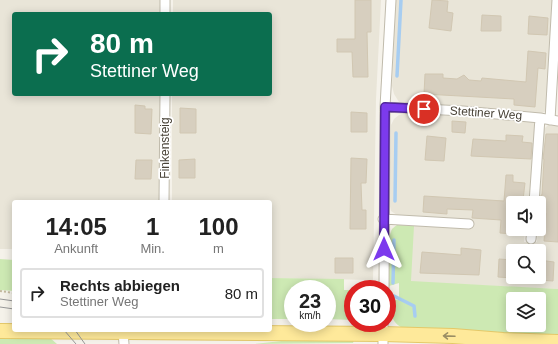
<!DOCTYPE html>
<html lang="de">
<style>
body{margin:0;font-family:Arial,sans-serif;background:#f2f2f2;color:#222;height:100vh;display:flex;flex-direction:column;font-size:15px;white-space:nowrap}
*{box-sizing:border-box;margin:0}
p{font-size:13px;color:#767676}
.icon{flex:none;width:22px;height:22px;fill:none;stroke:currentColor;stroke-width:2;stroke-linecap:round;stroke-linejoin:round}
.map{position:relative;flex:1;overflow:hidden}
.panel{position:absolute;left:12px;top:200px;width:260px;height:132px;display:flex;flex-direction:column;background:#fff;border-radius:4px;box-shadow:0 2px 10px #0003}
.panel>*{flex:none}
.banner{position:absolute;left:12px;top:12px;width:260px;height:84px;border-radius:4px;box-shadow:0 2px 10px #0003;background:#0b6e4f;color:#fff;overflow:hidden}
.controls{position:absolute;left:506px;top:196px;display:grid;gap:8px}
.controls a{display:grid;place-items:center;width:40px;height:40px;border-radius:4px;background:#fff;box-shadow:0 2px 10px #0003;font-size:20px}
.speed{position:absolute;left:284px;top:280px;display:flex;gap:8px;font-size:20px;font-weight:700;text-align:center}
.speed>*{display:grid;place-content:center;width:52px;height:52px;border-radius:50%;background:#fff;box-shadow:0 2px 10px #0003;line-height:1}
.speed small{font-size:10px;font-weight:400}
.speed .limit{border:6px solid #d22;background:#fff;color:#111}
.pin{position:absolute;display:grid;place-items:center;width:34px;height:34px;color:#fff;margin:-17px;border:2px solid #fff;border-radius:50%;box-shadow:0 1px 4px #0007}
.me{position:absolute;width:44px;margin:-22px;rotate:0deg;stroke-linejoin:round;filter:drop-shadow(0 0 3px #0008)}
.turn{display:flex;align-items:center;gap:14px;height:84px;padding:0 12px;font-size:18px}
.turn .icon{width:52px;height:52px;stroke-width:2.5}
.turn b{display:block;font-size:28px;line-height:34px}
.eta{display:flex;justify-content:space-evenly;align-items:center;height:68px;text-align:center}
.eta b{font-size:24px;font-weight:700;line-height:28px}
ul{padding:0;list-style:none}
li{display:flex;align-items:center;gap:12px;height:50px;margin:0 8px 6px;padding:0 4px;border:2px solid #e0e0e0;border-radius:4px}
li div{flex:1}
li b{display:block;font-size:15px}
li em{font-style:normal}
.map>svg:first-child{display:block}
</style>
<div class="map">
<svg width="558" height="344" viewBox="0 0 558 344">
<rect width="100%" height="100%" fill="#f5f2ea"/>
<path fill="#e9e5d8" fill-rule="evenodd" d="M 0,0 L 160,0 L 160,14 L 14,14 L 14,94 L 160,94 L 160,202 L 14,202 L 14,249 L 0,249 Z
M 173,0 L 381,0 L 376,99 L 373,280 L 270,278 L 270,202 L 172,202 L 172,94 L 270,94 L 270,14 L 173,14 Z
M 395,0 L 555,0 L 547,107 L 546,111 L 542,113 L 536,114 L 405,103 L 399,102 L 394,94 L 392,86 Z
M 406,113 L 529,121 L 535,123 L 530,203 L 513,203 L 513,229 L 525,229 L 524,242 L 537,242 L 538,229 L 539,229 L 539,203 L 537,203 L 543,130 L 548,125 L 558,126 L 558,289 L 389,281 L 389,238 L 391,231 L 395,226 L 401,225 L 472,229 L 472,221 L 397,215 L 391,211 L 389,202 L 391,125 L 394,119 L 399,115 ZM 513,251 L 539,251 L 539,277 L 513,277 Z"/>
<path fill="#cde9b3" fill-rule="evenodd" d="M 397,225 L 414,226 L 411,281 L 558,289 L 558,336 L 403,328 C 391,323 390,311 389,299 L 399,300 L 399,283 L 389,286 L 389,238 L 392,229 ZM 513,299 L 539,299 L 539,325 L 513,325 Z
M 0,259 L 14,260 L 14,291 L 0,290 Z
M 270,278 L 344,279 L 344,290 L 353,290 L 353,320 L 327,319 L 327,289 L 293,289 L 293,319 L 270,319 Z
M 0,337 L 49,337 L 57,344 L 0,344 Z
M 300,339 L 354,340 L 353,343 L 254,344 Z"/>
<path fill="#e6e5e1" d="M 386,0 L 389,0 L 382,260 L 379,260 L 380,98 Z"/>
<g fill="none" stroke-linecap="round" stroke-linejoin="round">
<path stroke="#a7cdf1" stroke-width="3.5" d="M 397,76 L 401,0
M 395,201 L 396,133
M 393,283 L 394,240
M 394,296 L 414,306 L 415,316"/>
</g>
<path fill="#d7cfbf" stroke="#d1c7b2" d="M 355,0 L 371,0 L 371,32 L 367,32 L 368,77 L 353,77 L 352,52 L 337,52 L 337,39 L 355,39 Z
M 432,0 L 448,1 L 447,12 L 453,13 L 451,31 L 429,28 Z
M 482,15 L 501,16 L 501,31 L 481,31 Z
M 529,16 L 548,18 L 547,35 L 528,34 Z
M 528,51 L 546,53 L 545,69 L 538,68 L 535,107 L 514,105 L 514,99 L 424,94 L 425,74 L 443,74 L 443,78 L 457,79 L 464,75 L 469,80 L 481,81 L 482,78 L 526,82 Z
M 135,105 L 145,106 L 145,109 L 152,109 L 151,134 L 135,133 Z
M 180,108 L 196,109 L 196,133 L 180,133 Z
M 351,112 L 367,113 L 367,132 L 351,132 Z
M 452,121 L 466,122 L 465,133 L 452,132 Z
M 546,134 L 558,134 L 558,242 L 544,241 L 546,213 L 543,213 L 543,209 L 540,208 L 541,195 L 542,195 L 544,159 L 543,159 Z
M 506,135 L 523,136 L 522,142 L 532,143 L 531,159 L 471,156 L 473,139 L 506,141 Z
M 427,136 L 446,138 L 444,161 L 425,160 Z
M 351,158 L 367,159 L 366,183 L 361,183 L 362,210 L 366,210 L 366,229 L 350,229 Z
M 195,159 L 195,178 L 179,178 L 179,160 Z
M 136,160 L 152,160 L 151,179 L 135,179 Z
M 506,175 L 513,175 L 513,182 L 525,183 L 523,200 L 513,199 L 513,234 L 500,233 L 501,220 L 472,218 L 473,210 L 447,209 L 447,214 L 423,212 L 424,196 L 504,201 Z
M 461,248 L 481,250 L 479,275 L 420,273 L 422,252 L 461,255 Z
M 335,258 L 353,258 L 353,273 L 335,273 Z
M 499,259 L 513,260 L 513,278 L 498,277 Z
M 539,260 L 554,262 L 553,281 L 539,280 Z"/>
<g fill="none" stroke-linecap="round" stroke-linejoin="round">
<defs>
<path id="street" d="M 165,14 L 165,0
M 385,107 L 463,111 L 540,118 L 558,121
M 550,120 L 557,0
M 164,202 L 165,94
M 534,203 L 540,118
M 383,219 L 469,224
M 531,239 L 532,229
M 384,289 L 385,107 L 391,0
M 123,332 L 124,344
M 383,344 L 383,323"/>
<path id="primary" d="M 0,331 L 383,334 L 453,336 L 503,340 L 558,342"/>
</defs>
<use href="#street" stroke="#c0bbac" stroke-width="11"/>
<use href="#primary" stroke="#e4c868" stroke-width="16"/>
<path stroke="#c2b89d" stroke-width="2" stroke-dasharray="2 2" stroke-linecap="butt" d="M 0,291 L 14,293"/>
<use href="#street" stroke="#fff" stroke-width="9"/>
<use href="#primary" stroke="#fee99a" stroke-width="14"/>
<path stroke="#989898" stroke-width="1" d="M 0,299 L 14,301
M 0,307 L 14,309
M 64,330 L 76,344
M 75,330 L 85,344"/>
</g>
<defs><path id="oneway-shaft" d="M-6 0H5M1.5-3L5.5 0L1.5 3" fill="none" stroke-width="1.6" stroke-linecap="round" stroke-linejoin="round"/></defs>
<use stroke="#9a8e64" href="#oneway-shaft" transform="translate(449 336) rotate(-178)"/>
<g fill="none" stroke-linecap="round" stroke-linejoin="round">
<defs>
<path id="route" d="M 384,249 L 385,107 L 424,109"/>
</defs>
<use href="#route" stroke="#51269a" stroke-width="10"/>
<use href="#route" stroke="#7c3aed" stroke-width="7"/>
</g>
<g text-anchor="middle" stroke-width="3.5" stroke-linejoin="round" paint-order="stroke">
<g font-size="12" fill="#494338" stroke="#fff">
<text transform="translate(486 113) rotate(4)" y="4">Stettiner Weg</text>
<text transform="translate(165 148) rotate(-90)" y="4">Finkensteig</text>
</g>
</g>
</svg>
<div class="controls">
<a><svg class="icon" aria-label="sound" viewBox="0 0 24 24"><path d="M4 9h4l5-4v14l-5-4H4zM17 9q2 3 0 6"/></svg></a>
<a><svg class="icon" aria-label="search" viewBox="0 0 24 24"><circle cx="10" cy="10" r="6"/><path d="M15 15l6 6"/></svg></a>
<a><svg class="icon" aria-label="layers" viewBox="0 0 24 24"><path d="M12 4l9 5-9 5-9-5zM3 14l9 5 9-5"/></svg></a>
</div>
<div class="speed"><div>23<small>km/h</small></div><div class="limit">30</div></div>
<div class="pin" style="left:424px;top:109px;background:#d93025"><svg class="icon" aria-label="arrive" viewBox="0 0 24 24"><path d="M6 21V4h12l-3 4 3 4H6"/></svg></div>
<svg class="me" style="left:384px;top:249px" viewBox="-20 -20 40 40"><path d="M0-17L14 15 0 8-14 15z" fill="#7c3aed" stroke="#fff" stroke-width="4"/></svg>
<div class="banner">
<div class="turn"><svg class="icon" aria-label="right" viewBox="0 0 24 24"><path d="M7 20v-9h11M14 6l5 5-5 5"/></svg><div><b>80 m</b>Stettiner Weg</div></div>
</div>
<section class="panel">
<div class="eta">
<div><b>14:05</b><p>Ankunft</p></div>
<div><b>1</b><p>Min.</p></div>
<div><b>100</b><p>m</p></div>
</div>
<ul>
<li><svg class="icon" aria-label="right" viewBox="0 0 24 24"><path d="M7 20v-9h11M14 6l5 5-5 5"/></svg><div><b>Rechts abbiegen</b><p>Stettiner Weg</p></div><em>80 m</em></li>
</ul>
</section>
</div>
